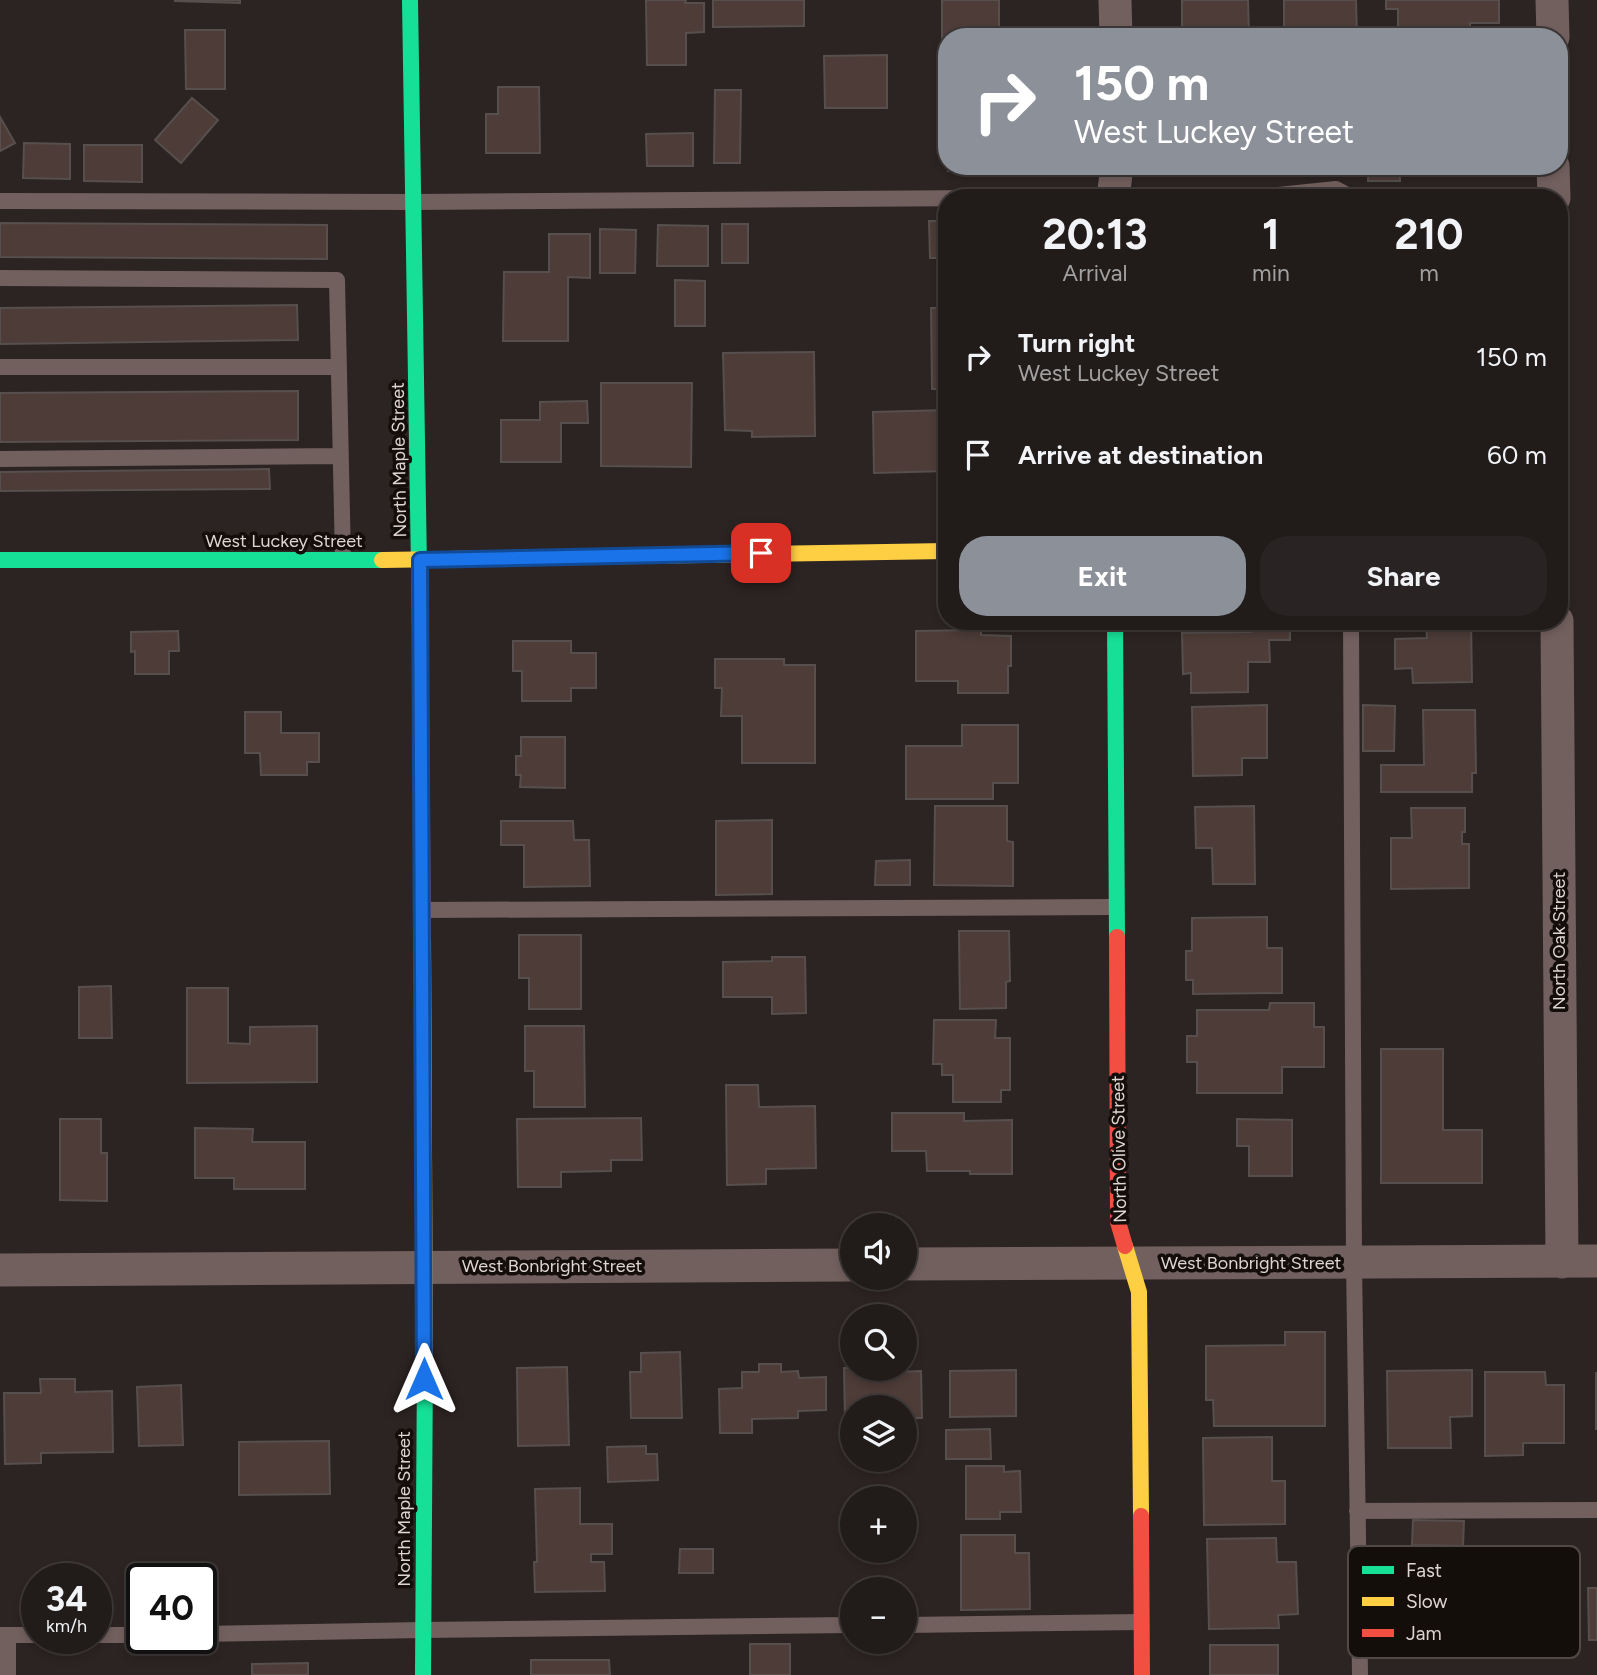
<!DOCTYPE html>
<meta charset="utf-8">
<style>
body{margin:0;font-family:Figtree,sans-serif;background:#292423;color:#f1f3f6;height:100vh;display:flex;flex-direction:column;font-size:26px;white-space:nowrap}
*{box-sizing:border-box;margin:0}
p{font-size:23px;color:#a2a1a2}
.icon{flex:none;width:38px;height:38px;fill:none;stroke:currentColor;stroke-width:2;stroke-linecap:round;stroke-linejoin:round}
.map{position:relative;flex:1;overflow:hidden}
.panel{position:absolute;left:938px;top:189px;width:630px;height:441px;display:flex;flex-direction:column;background:#211b1a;border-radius:28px;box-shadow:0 4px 10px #0003,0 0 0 2px #3e3939}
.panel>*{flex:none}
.banner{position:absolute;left:938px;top:28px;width:630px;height:147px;border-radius:28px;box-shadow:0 4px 10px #0003,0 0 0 2px #3e3939;background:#8c9099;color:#fff;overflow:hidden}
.controls{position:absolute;left:840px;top:1213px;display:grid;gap:14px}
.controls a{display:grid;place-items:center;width:77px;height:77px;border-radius:50%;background:#211b1a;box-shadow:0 4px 10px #0003,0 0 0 2px #3e3939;font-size:35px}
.speed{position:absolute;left:21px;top:1563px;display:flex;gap:14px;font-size:35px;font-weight:700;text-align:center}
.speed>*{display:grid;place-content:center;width:91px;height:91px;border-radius:50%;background:#211b1a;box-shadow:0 4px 10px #0003,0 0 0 2px #3e3939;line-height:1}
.speed small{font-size:18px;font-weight:400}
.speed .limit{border:4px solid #111;border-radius:10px;background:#fff;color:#111}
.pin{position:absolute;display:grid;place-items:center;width:60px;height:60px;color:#fff;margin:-30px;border-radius:14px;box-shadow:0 4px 10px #0006}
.me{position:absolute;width:77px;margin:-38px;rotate:0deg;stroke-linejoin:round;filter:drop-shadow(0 0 5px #0008)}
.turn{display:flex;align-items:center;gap:24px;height:147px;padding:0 21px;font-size:32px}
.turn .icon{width:91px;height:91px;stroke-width:2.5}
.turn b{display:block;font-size:49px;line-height:60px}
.eta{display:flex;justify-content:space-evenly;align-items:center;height:119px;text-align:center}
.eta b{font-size:42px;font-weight:700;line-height:49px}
.button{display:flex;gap:14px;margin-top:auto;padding:14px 21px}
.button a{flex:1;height:80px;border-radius:28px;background:#8c9099;color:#fff;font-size:28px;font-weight:700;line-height:80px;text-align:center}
.button a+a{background:#292423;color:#f1f3f6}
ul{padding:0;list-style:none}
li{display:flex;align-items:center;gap:21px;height:98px;padding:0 21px}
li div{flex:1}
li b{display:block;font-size:26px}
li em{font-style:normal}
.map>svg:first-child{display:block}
</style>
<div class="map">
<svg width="1597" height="1675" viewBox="0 0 1597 1675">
<rect width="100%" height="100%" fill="#2c2422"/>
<path fill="#4d3c38" stroke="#564f4d" stroke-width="2" d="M 175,0 L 240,0 L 240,3 L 175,1 Z
M 646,0 L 686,0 L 685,3 L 704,3 L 704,32 L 686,33 L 686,65 L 647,65 Z
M 713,0 L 804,0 L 804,26 L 713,27 Z
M 942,0 L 999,0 L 999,37 L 947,37 L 947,42 L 942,42 Z
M 1182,0 L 1248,0 L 1249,37 L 1182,37 Z
M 1284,0 L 1356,0 L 1357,37 L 1322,37 L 1322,33 L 1284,33 Z
M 1386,0 L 1499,0 L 1499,23 L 1470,23 L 1470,37 L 1389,37 L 1389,35 L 1398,35 L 1398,9 L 1386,9 Z
M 185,30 L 225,30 L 225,89 L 186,89 Z
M 887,55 L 887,108 L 825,108 L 824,56 Z
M 498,87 L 539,87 L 540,153 L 486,153 L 486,114 L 498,114 Z
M 715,90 L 741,90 L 740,163 L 714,163 Z
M 192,98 L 218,120 L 181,163 L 155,140 Z
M 0,117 L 15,143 L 0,151 Z
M 693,133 L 693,166 L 647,166 L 646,134 Z
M 24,143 L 70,144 L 70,179 L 23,178 Z
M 84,145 L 142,145 L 142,182 L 84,181 Z
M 948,166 L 1003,166 L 1003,170 L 948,171 Z
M 1184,166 L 1301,166 L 1184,168 Z
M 1368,166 L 1400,166 L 1400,181 L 1368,181 Z
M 929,221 L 947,221 L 947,258 L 930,258 Z
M 0,223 L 327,225 L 327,259 L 0,257 Z
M 722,224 L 748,224 L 748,263 L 722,263 Z
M 658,225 L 708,226 L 708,266 L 657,266 Z
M 600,229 L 636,230 L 635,273 L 600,273 Z
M 549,234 L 590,234 L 590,278 L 568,277 L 568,341 L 503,341 L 504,272 L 549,272 Z
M 675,280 L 705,281 L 705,326 L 675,326 Z
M 297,305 L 298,340 L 0,344 L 0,308 Z
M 931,308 L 947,308 L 947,389 L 932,389 Z
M 814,352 L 815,436 L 752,437 L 752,431 L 725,430 L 723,353 Z
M 601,383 L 692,383 L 691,467 L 601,466 Z
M 298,391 L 298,440 L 0,442 L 0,393 Z
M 587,401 L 588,423 L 561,423 L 561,462 L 501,462 L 501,420 L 540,420 L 540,402 Z
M 947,410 L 947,471 L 874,473 L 873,412 Z
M 269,469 L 270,489 L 0,491 L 0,472 Z
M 1251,621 L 1290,621 L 1290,640 L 1269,640 L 1270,662 L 1248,662 L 1248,692 L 1191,693 L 1191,673 L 1183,674 L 1182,633 L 1251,632 Z
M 1426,621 L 1471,621 L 1472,682 L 1413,683 L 1412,668 L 1395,669 L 1395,639 L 1427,638 Z
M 981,630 L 981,635 L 1011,636 L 1011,666 L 1008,666 L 1008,693 L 958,693 L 958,681 L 916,681 L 916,631 Z
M 178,631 L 179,651 L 169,651 L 169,674 L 135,674 L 135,651 L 131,652 L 131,632 Z
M 513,641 L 571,641 L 571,653 L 596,653 L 596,688 L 571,688 L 571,701 L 522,701 L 522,671 L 513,671 Z
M 715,659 L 784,659 L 784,665 L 815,665 L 815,763 L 742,763 L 742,716 L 721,716 L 722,688 L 715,688 Z
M 1267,705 L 1267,758 L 1242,758 L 1242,775 L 1193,776 L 1192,707 Z
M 1363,705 L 1395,706 L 1394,751 L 1363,751 Z
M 1423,710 L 1475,710 L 1476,773 L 1472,773 L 1472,792 L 1381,792 L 1381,765 L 1424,765 Z
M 245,712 L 281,712 L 281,733 L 319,733 L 319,762 L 307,762 L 307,775 L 261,775 L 260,753 L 245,753 Z
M 962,725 L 1018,725 L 1018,783 L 993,783 L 993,799 L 906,799 L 906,746 L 962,746 Z
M 521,737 L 565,737 L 565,788 L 520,787 L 521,775 L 516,775 L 516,756 L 521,756 Z
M 935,806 L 1007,806 L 1007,841 L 1013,842 L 1013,886 L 934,885 Z
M 1254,806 L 1255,884 L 1213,884 L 1212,848 L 1196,848 L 1195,807 Z
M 1411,808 L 1465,808 L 1465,832 L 1462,832 L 1462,844 L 1469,844 L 1469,888 L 1391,889 L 1391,838 L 1412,838 Z
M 772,820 L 772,894 L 716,895 L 716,821 Z
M 501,821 L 573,821 L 574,840 L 589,840 L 590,886 L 524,887 L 524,845 L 501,845 Z
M 910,860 L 910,885 L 875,885 L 876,861 Z
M 1267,917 L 1267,948 L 1282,948 L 1282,993 L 1193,994 L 1193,980 L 1186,980 L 1186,951 L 1192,951 L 1192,918 Z
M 959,931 L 1009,931 L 1010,981 L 1006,982 L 1006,1008 L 960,1009 Z
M 519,935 L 581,935 L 581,1009 L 529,1009 L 529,978 L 519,978 Z
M 772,957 L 805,957 L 806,1013 L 772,1014 L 772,997 L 723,997 L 723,962 L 772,961 Z
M 111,986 L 112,1038 L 79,1038 L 79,987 Z
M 187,988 L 228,988 L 228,1043 L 250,1044 L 250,1027 L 317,1026 L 317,1082 L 187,1083 Z
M 1270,1003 L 1314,1003 L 1314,1027 L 1324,1027 L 1324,1067 L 1282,1067 L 1282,1093 L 1197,1093 L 1197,1062 L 1187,1062 L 1187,1036 L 1197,1036 L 1197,1010 L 1269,1010 Z
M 934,1020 L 996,1020 L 995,1038 L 1010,1038 L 1010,1090 L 1001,1090 L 1001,1102 L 953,1102 L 953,1075 L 942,1075 L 942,1064 L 933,1064 Z
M 525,1026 L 584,1026 L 585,1107 L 534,1107 L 534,1071 L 525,1071 Z
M 1381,1049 L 1443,1049 L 1443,1130 L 1482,1130 L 1482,1183 L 1381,1183 Z
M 726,1085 L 758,1085 L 759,1107 L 815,1106 L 816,1168 L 766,1169 L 766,1184 L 727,1185 Z
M 892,1113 L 964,1113 L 964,1121 L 1012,1120 L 1012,1174 L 970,1174 L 970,1171 L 927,1171 L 926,1151 L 892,1151 Z
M 641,1118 L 642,1160 L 611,1160 L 611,1171 L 561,1172 L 561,1187 L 518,1187 L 517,1119 Z
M 60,1119 L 101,1119 L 101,1153 L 107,1153 L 107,1201 L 60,1200 Z
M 1237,1119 L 1292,1120 L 1292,1176 L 1249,1176 L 1249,1146 L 1237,1146 Z
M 195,1128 L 253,1129 L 252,1142 L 305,1142 L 305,1189 L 234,1189 L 234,1178 L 195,1178 Z
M 1285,1332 L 1325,1332 L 1325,1426 L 1214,1426 L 1213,1400 L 1206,1400 L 1206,1346 L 1285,1345 Z
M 680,1352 L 682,1418 L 631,1418 L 630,1372 L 641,1372 L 641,1353 Z
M 759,1364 L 781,1364 L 781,1372 L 798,1371 L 799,1378 L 826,1377 L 826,1410 L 798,1411 L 798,1418 L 752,1419 L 752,1433 L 720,1433 L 719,1389 L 742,1388 L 742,1372 L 759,1372 Z
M 567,1367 L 569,1445 L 518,1446 L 517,1368 Z
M 844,1368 L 892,1368 L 892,1372 L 921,1371 L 922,1418 L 905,1418 L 905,1407 L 852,1407 L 852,1419 L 845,1419 Z
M 1016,1370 L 1016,1416 L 950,1417 L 950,1371 Z
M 1472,1370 L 1472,1416 L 1450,1417 L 1451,1448 L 1388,1448 L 1387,1371 Z
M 1485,1372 L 1545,1372 L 1546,1385 L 1564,1385 L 1564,1443 L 1523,1443 L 1523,1455 L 1485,1456 Z
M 1596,1373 L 1597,1373 L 1597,1429 L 1596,1429 Z
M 40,1379 L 75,1379 L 75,1392 L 112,1391 L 113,1452 L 41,1453 L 41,1463 L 5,1464 L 4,1393 L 41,1393 Z
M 181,1385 L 183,1445 L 139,1446 L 137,1387 Z
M 990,1429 L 991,1459 L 946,1459 L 946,1430 Z
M 1272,1437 L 1272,1481 L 1285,1481 L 1285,1524 L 1204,1525 L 1203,1438 Z
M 329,1441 L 330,1494 L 239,1495 L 239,1442 Z
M 646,1446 L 646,1454 L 657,1454 L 658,1480 L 608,1482 L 607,1447 Z
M 966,1466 L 1004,1466 L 1004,1472 L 1020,1471 L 1021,1512 L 1000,1512 L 1000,1519 L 966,1519 Z
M 580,1488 L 580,1524 L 612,1524 L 612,1554 L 591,1554 L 591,1562 L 604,1562 L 605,1591 L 535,1592 L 534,1562 L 537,1562 L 535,1489 Z
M 1413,1520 L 1464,1521 L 1463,1546 L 1412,1545 Z
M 961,1535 L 1015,1535 L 1015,1553 L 1029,1553 L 1030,1609 L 961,1610 Z
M 1276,1538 L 1277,1562 L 1296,1562 L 1298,1614 L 1278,1615 L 1279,1628 L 1209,1629 L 1207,1539 Z
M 680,1549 L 713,1549 L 713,1573 L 679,1573 Z
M 1588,1588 L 1597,1588 L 1597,1640 L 1589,1640 Z
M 750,1644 L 790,1644 L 790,1675 L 750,1675 Z
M 1210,1645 L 1278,1645 L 1278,1675 L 1210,1675 Z
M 531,1660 L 609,1660 L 610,1675 L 531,1675 Z
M 308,1663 L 308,1675 L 252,1675 L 252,1664 Z"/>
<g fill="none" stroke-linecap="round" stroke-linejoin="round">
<path stroke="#72605e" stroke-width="16" d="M 0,201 L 412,202 L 1269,196 L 1336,189 L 1347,195 L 1347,198
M 0,278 L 337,280 L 343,560
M 0,367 L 339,367
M 0,459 L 340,456
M 1351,621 L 1354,1262 L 1360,1675
M 422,910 L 1115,907
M 1357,1511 L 1597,1510
M 905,1625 L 1141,1622
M 201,1634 L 423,1630 L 852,1625
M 0,1635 L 37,1635
M 8,1635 L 8,1675
M 96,1635 L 142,1635"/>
<path stroke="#72605e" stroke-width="33" d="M 1115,0 L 1116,37
M 1552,0 L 1553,37
M 1553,166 L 1554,198
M 1113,198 L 1117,166
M 1557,621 L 1562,1262
M 905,1264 L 1597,1261
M 0,1270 L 852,1265"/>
<path stroke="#16e098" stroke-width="16" d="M 410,0 L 421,695
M 0,560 L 382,560
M 1115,621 L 1117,937
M 423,1675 L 425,1361"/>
<path stroke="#ffcf43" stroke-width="16" d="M 382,560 L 947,551
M 423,937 L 425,1361
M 1125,1246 L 1139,1292 L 1141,1516"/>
<path stroke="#f24e42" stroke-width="16" d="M 421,695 L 423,937
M 1117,937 L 1118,1222 L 1125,1246
M 1141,1516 L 1142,1675"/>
</g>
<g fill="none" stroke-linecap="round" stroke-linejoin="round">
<defs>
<path id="route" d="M 424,1379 L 420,560 L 761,553"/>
</defs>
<use href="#route" stroke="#114b97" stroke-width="18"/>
<use href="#route" stroke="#1a73e8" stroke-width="12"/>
</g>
<g text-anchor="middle" stroke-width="7" stroke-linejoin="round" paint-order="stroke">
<g font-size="18" fill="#ded4d1" stroke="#140e0b">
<text transform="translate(399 460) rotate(-91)" y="6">North Maple Street</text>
<text x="284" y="547">West Luckey Street</text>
<text transform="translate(1559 941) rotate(-90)" y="6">North Oak Street</text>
<text transform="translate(1119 1149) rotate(-91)" y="6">North Olive Street</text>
<text x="1251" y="1269">West Bonbright Street</text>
<text x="552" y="1272">West Bonbright Street</text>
<text transform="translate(404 1509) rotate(-90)" y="6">North Maple Street</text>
</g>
</g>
<rect x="1348" y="1546" width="232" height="112" rx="10" fill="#140e0b" stroke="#514946" stroke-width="2"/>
<rect x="1362" y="1566" width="32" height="8" fill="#16e098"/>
<rect x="1362" y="1597" width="32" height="9" fill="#ffcf43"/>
<rect x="1362" y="1629" width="32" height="8" fill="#f24e42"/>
<g font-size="19" fill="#ded4d1">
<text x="1406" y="1577">Fast</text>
<text x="1406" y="1608">Slow</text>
<text x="1406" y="1640">Jam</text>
</g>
</svg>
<div class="controls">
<a><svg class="icon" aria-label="sound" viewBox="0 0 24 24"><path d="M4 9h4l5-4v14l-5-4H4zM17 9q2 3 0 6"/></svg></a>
<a><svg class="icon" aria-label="search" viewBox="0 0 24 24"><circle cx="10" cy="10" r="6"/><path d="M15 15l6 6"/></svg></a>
<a><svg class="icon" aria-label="layers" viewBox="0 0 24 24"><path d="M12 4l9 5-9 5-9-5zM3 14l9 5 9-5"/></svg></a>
<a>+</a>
<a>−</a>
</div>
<div class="speed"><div>34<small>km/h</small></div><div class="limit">40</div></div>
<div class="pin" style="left:761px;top:553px;background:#d93025"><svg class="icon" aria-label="arrive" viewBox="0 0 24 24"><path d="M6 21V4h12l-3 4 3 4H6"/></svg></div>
<svg class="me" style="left:424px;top:1379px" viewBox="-20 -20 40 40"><path d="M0-17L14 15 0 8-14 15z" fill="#1a73e8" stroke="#fff" stroke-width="4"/></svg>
<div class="banner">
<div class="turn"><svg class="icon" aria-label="right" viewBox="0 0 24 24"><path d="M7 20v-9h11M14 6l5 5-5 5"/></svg><div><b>150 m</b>West Luckey Street</div></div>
</div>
<section class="panel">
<div class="eta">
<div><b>20:13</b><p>Arrival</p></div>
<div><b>1</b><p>min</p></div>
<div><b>210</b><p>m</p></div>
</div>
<ul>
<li><svg class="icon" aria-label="right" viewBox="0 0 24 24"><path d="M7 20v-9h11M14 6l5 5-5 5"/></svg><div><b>Turn right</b><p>West Luckey Street</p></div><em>150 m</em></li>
<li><svg class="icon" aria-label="arrive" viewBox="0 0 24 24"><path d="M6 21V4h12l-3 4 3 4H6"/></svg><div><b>Arrive at destination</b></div><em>60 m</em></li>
</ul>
<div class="button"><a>Exit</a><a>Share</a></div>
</section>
</div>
